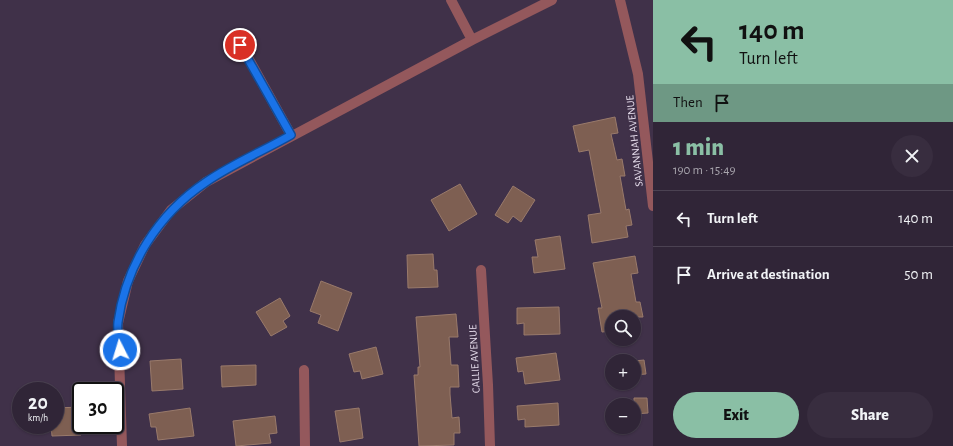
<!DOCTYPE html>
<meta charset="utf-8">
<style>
body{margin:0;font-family:"Alegreya Sans",sans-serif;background:#382d3f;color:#f1f3f6;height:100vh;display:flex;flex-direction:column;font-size:15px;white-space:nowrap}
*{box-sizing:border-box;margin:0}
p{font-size:13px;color:#a8a5ad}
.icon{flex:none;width:22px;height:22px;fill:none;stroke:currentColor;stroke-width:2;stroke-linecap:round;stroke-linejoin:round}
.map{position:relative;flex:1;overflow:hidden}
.drawer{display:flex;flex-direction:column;background:#302537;width:300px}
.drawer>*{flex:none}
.guide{background:#8abfa5;color:#111;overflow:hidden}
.controls{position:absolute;left:605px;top:310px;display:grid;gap:8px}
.controls a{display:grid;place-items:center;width:36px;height:36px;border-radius:50%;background:#302537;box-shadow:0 1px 3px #0004,0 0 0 1px #4b4252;font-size:20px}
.speed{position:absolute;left:12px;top:382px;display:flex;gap:8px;font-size:20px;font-weight:700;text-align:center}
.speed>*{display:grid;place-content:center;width:52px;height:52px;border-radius:50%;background:#302537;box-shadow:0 1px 3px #0004,0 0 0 1px #4b4252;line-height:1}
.speed small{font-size:10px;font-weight:400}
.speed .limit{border:2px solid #111;border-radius:6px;background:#fff;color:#111}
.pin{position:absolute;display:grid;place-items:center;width:34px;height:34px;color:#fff;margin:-17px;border:2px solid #fff;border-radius:50%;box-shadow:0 1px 4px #0007}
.me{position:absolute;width:44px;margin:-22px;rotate:355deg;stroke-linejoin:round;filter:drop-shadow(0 0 3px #0008)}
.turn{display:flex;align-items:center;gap:14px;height:84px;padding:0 20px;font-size:18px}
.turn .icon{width:52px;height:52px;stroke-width:2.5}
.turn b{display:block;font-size:28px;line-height:34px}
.then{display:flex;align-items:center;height:38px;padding:0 20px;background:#0003;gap:8px;font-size:15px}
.round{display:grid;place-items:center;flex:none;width:42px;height:42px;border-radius:21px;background:#382d3f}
.head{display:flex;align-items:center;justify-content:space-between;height:68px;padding:0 20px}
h1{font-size:24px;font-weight:800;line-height:30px;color:#8abfa5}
.button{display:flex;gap:8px;margin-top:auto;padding:8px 20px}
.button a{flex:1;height:46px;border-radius:24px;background:#8abfa5;color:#111;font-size:16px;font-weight:800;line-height:46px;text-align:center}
.button a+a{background:#382d3f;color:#f1f3f6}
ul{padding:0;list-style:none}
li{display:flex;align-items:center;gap:12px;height:56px;padding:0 20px;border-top:1px solid #4b4252}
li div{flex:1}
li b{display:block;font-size:15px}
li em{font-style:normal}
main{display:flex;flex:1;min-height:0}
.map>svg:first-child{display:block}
</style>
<main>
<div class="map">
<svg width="653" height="446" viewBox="0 0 653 446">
<rect width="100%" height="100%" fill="#403149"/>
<path fill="#7e5f52" stroke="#997a6b" d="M 615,117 L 618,133 L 611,134 L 617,160 L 622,159 L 625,176 L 620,176 L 626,210 L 629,209 L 632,225 L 626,226 L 628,237 L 592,243 L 588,215 L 601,213 L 589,150 L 579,152 L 573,126 Z
M 460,184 L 477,214 L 449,231 L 431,200 Z
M 513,186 L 535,200 L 521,222 L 513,216 L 508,223 L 495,215 Z
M 560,236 L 565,269 L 534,273 L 532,257 L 538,257 L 535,240 Z
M 433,254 L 434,270 L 437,270 L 438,287 L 408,288 L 407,255 Z
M 635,256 L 638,273 L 631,274 L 636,302 L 640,302 L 643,317 L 612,317 L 612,331 L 602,332 L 598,308 L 602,308 L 593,263 Z
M 321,281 L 352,293 L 338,331 L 318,323 L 321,315 L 310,311 Z
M 280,298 L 290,316 L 283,321 L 287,327 L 271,336 L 256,312 Z
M 559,307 L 560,334 L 524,335 L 524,323 L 517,324 L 517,308 Z
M 456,314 L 458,337 L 449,337 L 451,365 L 458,365 L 459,387 L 450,387 L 450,394 L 452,418 L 459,417 L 460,433 L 454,433 L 454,445 L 419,446 L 414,375 L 418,375 L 418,367 L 420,367 L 416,317 Z
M 376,347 L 383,374 L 362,379 L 360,371 L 354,372 L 349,354 Z
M 556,353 L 560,380 L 525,384 L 523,371 L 518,372 L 516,358 Z
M 181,359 L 183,389 L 152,391 L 150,361 Z
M 644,360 L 646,374 L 634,375 L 634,361 Z
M 256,365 L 256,385 L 222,387 L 221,366 Z
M 634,398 L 647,398 L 648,413 L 634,414 Z
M 558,403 L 559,425 L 525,427 L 525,419 L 518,420 L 517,406 Z
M 81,407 L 81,435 L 52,436 L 51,425 L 55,425 L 55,408 Z
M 190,408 L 194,436 L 158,440 L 156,427 L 151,427 L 149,414 Z
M 359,408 L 363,438 L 340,442 L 335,411 Z
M 275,416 L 277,433 L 269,434 L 271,443 L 236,446 L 233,421 Z"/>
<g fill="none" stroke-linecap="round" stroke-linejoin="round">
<path stroke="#94585c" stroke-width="10" d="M 620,0 L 638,74 L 653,206
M 472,40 L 552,0
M 241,45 L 291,135
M 481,270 L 488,385 L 490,446
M 304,370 L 305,446
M 122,446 L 118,323 L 128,281 L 145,245 L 171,210 L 206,182 L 472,40 L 451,0"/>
</g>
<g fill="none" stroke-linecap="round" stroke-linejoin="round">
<defs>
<path id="route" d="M 120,350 C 119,341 117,331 118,322 C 126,265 158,214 206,182 C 232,164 263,151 291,135 L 240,45"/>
</defs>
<use href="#route" stroke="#114b97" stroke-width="10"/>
<use href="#route" stroke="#1a73e8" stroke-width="7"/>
</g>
<g text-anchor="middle" stroke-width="4" stroke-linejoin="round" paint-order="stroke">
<g font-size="11" fill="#e7deed" stroke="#403149">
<text transform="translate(634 141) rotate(-96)" y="4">SAVANNAH AVENUE</text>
<text transform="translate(474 359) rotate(-93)" y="4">CALLIE AVENUE</text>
</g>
</g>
</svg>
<div class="controls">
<a><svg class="icon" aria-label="search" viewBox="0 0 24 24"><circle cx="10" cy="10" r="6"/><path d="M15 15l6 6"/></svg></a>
<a>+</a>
<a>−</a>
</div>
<div class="speed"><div>20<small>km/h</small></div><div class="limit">30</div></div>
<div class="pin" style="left:240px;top:45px;background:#d93025"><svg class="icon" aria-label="arrive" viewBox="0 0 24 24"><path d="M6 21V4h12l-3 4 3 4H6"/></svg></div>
<svg class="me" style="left:120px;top:350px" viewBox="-20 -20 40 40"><circle r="17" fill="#1a73e8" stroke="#fff" stroke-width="3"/><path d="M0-11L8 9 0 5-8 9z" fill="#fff"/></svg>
</div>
<section class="drawer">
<div class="guide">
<div class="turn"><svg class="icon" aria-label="left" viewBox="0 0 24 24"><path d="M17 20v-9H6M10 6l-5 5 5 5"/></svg><div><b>140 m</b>Turn left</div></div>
<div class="then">Then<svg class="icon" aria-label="arrive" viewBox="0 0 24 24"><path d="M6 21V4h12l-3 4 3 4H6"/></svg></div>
</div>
<div class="head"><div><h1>1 min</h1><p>190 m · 15:49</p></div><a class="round"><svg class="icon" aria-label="close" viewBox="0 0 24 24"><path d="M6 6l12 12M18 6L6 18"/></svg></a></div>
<ul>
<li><svg class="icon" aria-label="left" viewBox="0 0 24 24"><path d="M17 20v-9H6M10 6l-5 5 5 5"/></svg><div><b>Turn left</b></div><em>140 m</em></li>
<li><svg class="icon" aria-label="arrive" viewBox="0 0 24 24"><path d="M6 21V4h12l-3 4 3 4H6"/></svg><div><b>Arrive at destination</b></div><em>50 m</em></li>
</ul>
<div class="button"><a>Exit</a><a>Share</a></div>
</section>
</main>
